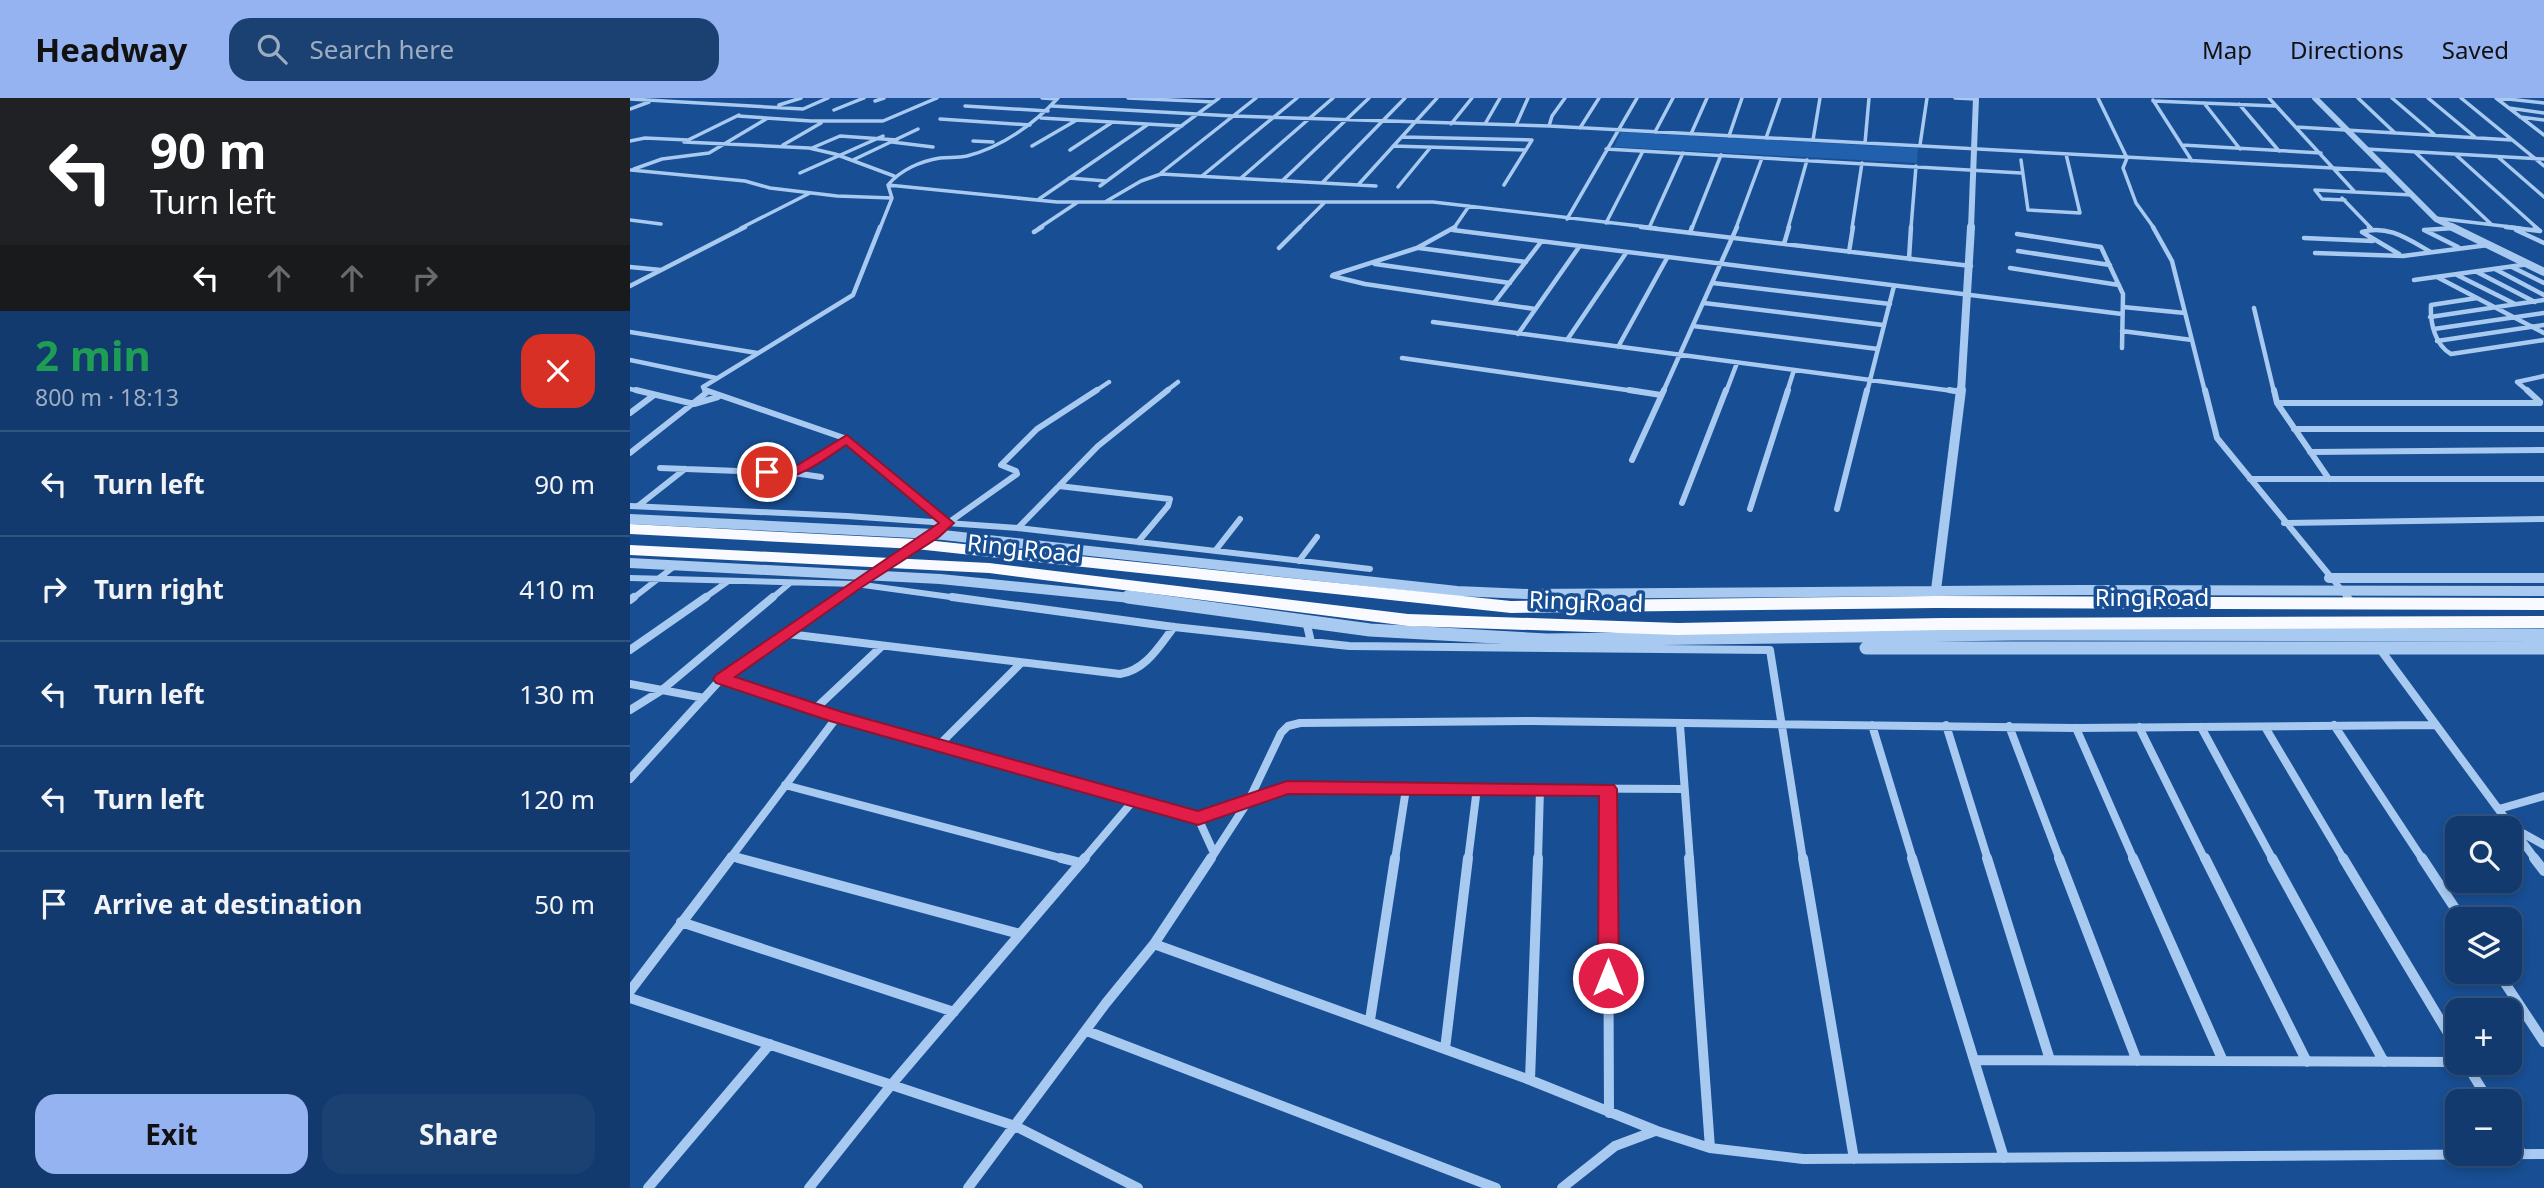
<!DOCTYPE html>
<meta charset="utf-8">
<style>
body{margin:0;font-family:"Noto Sans",sans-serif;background:#1b4173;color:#f1f3f6;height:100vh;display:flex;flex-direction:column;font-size:26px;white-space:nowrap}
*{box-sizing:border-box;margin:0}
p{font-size:23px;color:#9cadc2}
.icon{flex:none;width:38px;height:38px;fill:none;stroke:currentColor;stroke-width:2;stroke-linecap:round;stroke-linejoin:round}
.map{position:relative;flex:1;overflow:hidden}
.side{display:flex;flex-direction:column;background:#123a6e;width:630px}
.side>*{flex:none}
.guide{background:#202124;color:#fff;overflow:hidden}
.tools{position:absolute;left:1815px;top:718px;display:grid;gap:14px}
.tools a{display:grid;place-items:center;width:77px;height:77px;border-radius:14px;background:#123a6e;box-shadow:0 4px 10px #0003,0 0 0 2px #315481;font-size:35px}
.pin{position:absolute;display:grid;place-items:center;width:60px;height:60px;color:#fff;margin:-30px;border:4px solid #fff;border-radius:50%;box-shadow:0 2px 7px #0007}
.me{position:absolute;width:77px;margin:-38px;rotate:0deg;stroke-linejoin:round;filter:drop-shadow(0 0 5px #0008)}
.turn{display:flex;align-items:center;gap:24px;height:147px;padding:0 35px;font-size:32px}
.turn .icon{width:91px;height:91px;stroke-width:2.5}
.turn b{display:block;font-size:49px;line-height:60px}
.lanes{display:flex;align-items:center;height:66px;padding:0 35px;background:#0003;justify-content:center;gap:35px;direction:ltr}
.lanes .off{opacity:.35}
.round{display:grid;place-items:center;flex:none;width:74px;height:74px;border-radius:21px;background:#1b4173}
.summary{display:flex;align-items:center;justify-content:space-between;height:119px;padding:0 35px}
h1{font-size:42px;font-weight:700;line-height:52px;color:#1e9e55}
.primary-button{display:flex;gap:14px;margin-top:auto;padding:14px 35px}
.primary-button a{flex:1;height:80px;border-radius:21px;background:#95b2f1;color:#111;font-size:28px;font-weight:700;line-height:80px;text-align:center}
.primary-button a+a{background:#1b4173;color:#f1f3f6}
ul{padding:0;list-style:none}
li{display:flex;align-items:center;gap:21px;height:105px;padding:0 35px;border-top:2px solid #315481}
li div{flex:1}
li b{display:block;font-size:26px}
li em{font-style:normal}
header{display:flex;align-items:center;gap:42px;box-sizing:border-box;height:98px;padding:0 35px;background:#95b2f1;color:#111}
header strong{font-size:33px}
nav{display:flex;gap:38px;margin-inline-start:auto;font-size:24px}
.search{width:490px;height:63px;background:#1b4173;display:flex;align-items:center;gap:18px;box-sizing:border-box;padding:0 24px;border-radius:21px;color:#9cadc2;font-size:26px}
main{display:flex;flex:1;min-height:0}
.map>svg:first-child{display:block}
</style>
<header>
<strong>Headway</strong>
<div class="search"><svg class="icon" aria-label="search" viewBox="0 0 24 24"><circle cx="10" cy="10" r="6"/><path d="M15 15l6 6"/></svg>Search here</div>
<nav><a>Map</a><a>Directions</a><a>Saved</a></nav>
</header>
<main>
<section class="side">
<div class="guide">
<div class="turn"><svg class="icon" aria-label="left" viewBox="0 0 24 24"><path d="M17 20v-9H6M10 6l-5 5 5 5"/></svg><div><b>90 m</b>Turn left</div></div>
<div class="lanes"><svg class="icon" aria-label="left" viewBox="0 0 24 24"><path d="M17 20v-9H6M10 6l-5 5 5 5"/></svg><svg class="icon off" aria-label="ahead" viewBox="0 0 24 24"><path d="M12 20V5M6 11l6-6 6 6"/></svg><svg class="icon off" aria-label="ahead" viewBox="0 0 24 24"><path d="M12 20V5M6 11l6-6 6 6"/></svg><svg class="icon off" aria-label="right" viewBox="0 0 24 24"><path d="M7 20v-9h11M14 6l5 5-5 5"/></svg></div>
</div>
<div class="summary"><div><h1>2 min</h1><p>800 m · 18:13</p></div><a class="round" style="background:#d93025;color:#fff"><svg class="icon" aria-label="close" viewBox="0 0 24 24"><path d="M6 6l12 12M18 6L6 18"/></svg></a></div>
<ul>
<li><svg class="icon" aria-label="left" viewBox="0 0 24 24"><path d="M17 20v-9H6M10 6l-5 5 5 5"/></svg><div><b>Turn left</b></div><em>90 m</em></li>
<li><svg class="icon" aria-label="right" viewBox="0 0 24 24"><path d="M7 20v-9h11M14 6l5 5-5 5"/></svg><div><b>Turn right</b></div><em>410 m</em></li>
<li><svg class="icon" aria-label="left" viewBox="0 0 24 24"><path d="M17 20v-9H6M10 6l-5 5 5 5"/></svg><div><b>Turn left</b></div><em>130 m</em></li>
<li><svg class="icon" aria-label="left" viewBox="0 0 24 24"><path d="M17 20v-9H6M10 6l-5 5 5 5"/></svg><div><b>Turn left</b></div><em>120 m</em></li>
<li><svg class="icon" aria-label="arrive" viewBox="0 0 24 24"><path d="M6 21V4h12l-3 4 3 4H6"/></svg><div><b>Arrive at destination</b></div><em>50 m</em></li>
</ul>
<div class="primary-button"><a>Exit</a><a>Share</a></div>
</section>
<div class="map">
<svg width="1914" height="1090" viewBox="0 0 1914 1090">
<rect width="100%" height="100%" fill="#184e93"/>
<path fill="#2060ac" d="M 991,34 L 1288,50 L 1287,65 L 984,49 Z"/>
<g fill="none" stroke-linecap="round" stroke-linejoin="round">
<path stroke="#a8c9f0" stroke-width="3.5" d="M 412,0 L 427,1
M 498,0 L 584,4
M 1325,0 L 1346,1
M 1468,0 L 1497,60 L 1493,70 L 1506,105 L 1524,130
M 1639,0 L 1724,93
M 1728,0 L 1765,35
M 1762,0 L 1804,36
M 1798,0 L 1845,39
M 1831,0 L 1914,68
M 1866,0 L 1914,37
M 1869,0 L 1914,5
M 0,1 L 173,11 L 198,0
M 1523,2 L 1562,63
M 245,3 L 254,0
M 1523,3 L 1646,8
M 1574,5 L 1610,51
M 1609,6 L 1649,53
M 149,7 L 171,0
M 335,8 L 418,13
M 422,8 L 603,18 L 919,28 L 1758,73
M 1879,10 L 1914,15
M 0,11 L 19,4
M 204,12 L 234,0
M 108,18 L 181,23 L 253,23 L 307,0
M 1890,19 L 1914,22
M 411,20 L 552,28
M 310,21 L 400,27
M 821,26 L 842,0
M 855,26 L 870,0
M 886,27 L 898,0
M 919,28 L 922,18 L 935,0
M 1666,29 L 1882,42
M 950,30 L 969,0
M 1025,34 L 1043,0
M 1061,36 L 1077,0
M 1099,38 L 1112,0
M 772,39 L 902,42 L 874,87
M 1136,40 L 1150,0
M 1183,42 L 1190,0
M 0,43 L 15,40 L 58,42
M 343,43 L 363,44
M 54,44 L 179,50 L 205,56 L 264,78
M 54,44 L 109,17
M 262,44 L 303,49
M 1235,45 L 1239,0
M 153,47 L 191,25
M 1290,47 L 1297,0
M 1552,47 L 1691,55
M 402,48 L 445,23
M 763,48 L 896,52
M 182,50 L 210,38 L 267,42
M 976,51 L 1391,75
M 1736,51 L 1914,61
M 440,52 L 481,25
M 1786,55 L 1861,126
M 1826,57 L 1907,130
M 1868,59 L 1914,99
M 223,62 L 288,31
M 1391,62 L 1398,112 L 1450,115 L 1436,56
M 4,71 L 32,61 L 79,55 L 136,21
M 1,72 L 115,83 L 140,90 L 207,98 L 262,100
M 170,75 L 253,38
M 531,75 L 626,0
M 572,78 L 667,0
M 439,80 L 476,83
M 611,80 L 703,0
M 652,83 L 739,0
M 692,85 L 775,0
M 258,87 L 427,104 L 803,104 L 1026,130
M 728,87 L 807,0
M 470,88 L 589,0
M 768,89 L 800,50
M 1712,100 L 1741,130
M 409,101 L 517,27
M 1715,102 L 1692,101 L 1685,92 L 1782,97
M 475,104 L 511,83 L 531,76 L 746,88
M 1805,120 L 1890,130
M 937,121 L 1007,0
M 0,122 L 31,126
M 976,125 L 1013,53
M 111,130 L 180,95
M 250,130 L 262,100 L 258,87 C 270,72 291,63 310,60 C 319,59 328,60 337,58 C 372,49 404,26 428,0
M 409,130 L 448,104
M 669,130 L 695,104
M 824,130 L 839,108
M 1019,130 L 1053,55
M 1062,130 L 1091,57
M 1106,130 L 1132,60
M 1158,130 L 1177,62
M 1222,130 L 1232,65
M 1281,130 L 1286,68
M 1817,130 L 1824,130"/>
<path stroke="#a8c9f0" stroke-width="4.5" d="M 1011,129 L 1341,168
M 1523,129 L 1542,163 L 1575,294
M 1739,129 L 1741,131
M 1876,129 L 1910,133
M 1905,129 L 1910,133
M 1824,130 L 1794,132 L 1828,149
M 823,132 L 1492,216
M 1886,132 L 1914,145
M 404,134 L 412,129
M 1060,135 L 1062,129
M 1387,136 L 1471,149 L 1493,196 L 1492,250
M 1674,140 L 1743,143
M 1154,146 L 1159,129
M 649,150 L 670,129
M 789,150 L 896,164
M 1388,153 L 1480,167
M 1219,154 L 1223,129
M 1685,155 L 1773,158 L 1858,147
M 1769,156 L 1732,134 C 1758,126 1779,142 1801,154
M 1279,161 L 1281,129
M 745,166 L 880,185
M 0,169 L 31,172
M 1882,169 L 1914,185
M 1380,170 L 1489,187
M 1865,171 L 1914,197
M 1847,174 L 1905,204
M 703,177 L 787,150 L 825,129
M 1827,177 L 1885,206
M 702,178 L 735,186 L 905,211
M 1807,179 L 1914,235
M 1784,182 L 1899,166
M 1083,185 L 1260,206
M 0,188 L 115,129
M 1847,200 L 1801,207 C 1800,225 1805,247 1821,256 L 1914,242
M 864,205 L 911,144
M 1074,205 L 1253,227
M 1493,209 L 1555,215
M 1624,210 L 1644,294
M 1800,219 L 1914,202
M 803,224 L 1331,294
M 1063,228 L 1248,251
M 1804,231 L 1914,215
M 1492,233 L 1562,242
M 0,234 L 127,255
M 888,236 L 949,149
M 937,242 L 996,155
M 1807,243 L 1914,227
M 988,249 L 1037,160
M 772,260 L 1011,294
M 0,262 L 86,280
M 1887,284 L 1899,294
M 1887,284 L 1914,278
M 0,291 L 13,294
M 76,294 L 73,289 L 223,197 L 250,129
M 464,294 L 479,284
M 535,294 L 548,284
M 1033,294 L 1107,129
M 1096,294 L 1107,265
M 1157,294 L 1164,272
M 1237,294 L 1264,188"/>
<path stroke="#a8c9f0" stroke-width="6" d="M 6,292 L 64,306 L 88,299
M 75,292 L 217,341 L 317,425 L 239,478
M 999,292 L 1031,297
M 1319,292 L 1331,294
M 1575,292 L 1587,340 L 1719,501
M 1644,292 L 1647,305 L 1699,381
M 1897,292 L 1910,304
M 1647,305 L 1910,305
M 0,315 L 24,297
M 1664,331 L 1914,331
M 1680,354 L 1914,352
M 0,355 L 76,295
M 1002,362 L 1034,292
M 30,370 L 164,375 L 191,379
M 164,374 L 217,341
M 1620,381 L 1914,381
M 429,388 L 540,401 L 538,408 L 508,444
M 1052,405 L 1096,292
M 0,408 L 217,418 L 388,430 L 740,471
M 8,408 L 55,371
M 1120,411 L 1158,292
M 1207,411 L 1237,292
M 318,425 L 387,376 L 386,373 L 371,367 L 407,331 L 467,292
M 1654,425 L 1914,421
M 388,430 L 468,348 L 538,292
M 585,453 L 610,421
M 669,463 L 687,439
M 0,480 L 226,486 L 335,501
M 2,501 L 46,467
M 73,501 L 97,484
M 141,501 L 160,485
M 205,501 L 226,486"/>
<path stroke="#a8c9f0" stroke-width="8" d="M 322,499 L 544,529 L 719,548 L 1140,552 L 1173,762
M 1717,499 L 1722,505
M 0,502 L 4,499
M 676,523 L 681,544
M 158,536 L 490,576 C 516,572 529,548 544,529
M 1750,551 L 1906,762
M 0,552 L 76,499
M 91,581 L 207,619 L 568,720 L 657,689 L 1053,691
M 0,586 L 74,600
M 185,611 L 252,548
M 0,612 L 32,592 L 143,499
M 1050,627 L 1060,762
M 1242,627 L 1283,762
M 1316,627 L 1358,762
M 1704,627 L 1793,762
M 1379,628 L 1430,762
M 1509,629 L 1575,762
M 1571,629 L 1643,762
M 1635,629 L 1714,762
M 1446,630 L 1504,762
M 309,647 L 390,566
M 0,681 L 91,581 L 208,499
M 155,687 L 438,762
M 978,691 L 978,762
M 1869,711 L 1914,698
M 568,720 L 584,755
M 1887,732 L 1914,747
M 101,758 L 114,762
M 99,762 L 207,619
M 453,762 L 503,703
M 580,762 L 619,702 L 651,635 L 658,628 L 670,625 L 902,623 L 1446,630 L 1806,627
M 765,762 L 776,691
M 838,762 L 847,690
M 908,762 L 910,691"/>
<path stroke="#a8c9f0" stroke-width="10" d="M 108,760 L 390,836
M 431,760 L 451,765
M 978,760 L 979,1015
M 1059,760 L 1080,1050
M 1173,760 L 1224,1061
M 1282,760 L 1374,1060
M 1357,760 L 1420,962
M 1429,760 L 1507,963
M 1503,760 L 1593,963
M 1575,760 L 1677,964
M 1642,760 L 1754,964
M 1713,760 L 1827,950
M 1792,760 L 1832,821
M 1904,760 L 1914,773
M 51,824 L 324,914
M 524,846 L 900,982 L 1027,1033 L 1080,1050 L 1173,1061 L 1914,1056
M 1867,873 L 1914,944
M 0,893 L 101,760
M 0,900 L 385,1028 L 508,1090
M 740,922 L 765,760
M 457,933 L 866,1090
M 815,951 L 838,760
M 1344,962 L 1827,964
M 1828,964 L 1835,964 L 1859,1003
M 900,982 L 908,760
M 1880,1037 L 1892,1056
M 18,1090 L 140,946
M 179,1090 L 262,986 L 455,760
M 338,1090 L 476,905 L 524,846 L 581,760
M 932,1090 L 985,1048 L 1025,1033"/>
<path stroke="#a8c9f0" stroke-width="6" d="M 1685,0 L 1806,121 L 1825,130
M 1341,130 L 1346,0"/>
<path stroke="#a8c9f0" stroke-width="8" d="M 1822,129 L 1914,174
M 1331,294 L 1341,129"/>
<path stroke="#a8c9f0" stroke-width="10" d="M 0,421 L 304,436 L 827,493 L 897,496 L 1453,492 L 1914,493
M 0,465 L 310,481 L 511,501
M 1699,480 L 1914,480
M 1305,500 L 1331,292"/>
<path stroke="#a8c9f0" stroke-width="13" d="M 498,499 L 740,532 L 917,542 L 1383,536 L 1914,537
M 1236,550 L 1914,550"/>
<path fill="#f8faff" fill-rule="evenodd" d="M 0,426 L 286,441 L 881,503 L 1305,498 L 1914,500 L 1914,512 L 1305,510 L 881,515 L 286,451 L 0,436 Z
M 0,447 L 359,465 L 778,516 L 1048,525 L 1312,520 L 1914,518 L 1914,530 L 1312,532 L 1048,537 L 778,528 L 359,475 L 0,457 Z"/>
</g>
<path fill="#e11d48" stroke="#92132f" stroke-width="2" d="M 217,337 L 324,425 L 309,439 L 232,489 L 105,579 L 212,614 L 568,713 L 657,683 L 984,687 L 987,691 L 989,880 L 986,887 L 978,889 L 971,887 L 968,880 L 969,698 L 658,696 L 568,727 L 200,623 L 86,585 L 83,581 L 86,577 L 309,425 L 216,347 C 195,361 155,394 130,374 L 137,370 L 161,371 Z"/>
<g text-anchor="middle" stroke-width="7" stroke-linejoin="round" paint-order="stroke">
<g font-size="24" fill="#fff" stroke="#184e93">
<text transform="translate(394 451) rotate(6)" y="8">Ring Road</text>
<text x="1522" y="508">Ring Road</text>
<text transform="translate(956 504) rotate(2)" y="8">Ring Road</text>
</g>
</g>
</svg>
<div class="tools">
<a><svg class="icon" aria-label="search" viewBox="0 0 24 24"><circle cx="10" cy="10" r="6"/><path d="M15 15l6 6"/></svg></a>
<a><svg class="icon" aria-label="layers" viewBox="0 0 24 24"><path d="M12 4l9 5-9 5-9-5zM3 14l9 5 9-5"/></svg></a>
<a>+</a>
<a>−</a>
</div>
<div class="pin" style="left:137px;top:374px;background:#d93025"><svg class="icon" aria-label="arrive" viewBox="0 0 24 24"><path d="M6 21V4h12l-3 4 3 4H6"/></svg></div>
<svg class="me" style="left:978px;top:880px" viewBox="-20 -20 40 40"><circle r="17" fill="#e11d48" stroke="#fff" stroke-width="3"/><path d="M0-11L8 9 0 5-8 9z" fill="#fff"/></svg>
</div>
</main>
